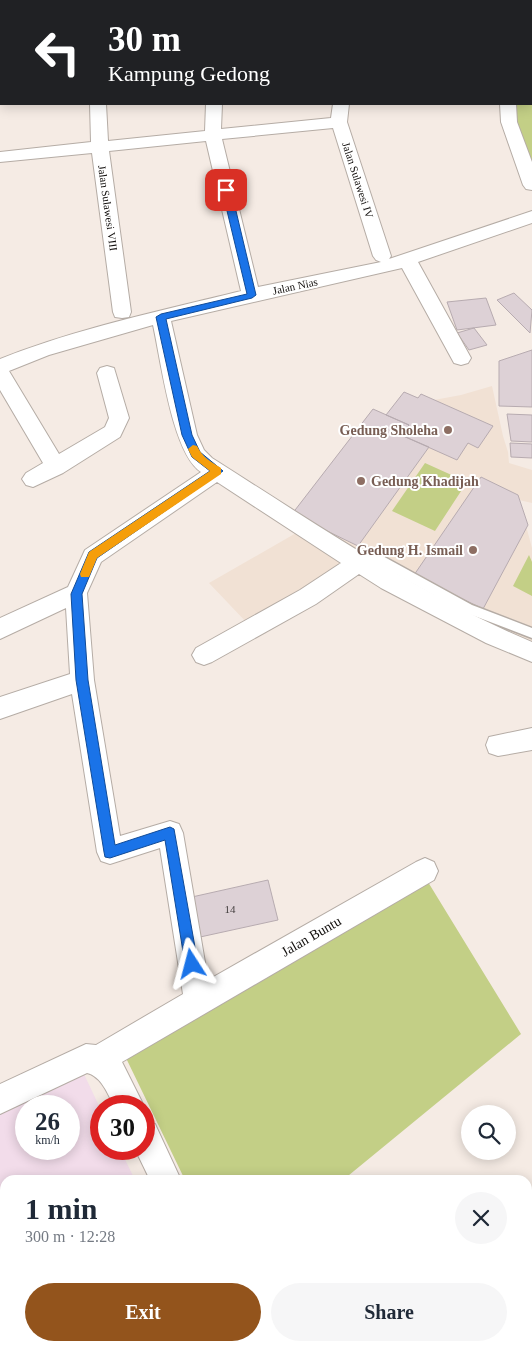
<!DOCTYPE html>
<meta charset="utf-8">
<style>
body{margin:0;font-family:"Times New Roman",serif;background:#f6f6f7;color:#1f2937;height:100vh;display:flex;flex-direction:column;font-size:19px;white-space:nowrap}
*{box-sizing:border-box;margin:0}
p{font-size:16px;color:#747a83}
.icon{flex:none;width:28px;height:28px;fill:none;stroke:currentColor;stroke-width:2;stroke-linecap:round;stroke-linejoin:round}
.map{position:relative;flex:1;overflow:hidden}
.side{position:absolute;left:0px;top:1175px;width:532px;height:176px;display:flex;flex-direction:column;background:#fff;border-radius:15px 15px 0 0;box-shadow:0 2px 12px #0003}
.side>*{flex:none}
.top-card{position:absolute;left:0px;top:0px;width:532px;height:105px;box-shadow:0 2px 12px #0003;background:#202124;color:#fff;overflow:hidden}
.tools{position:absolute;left:461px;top:1105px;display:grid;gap:10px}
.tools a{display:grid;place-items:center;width:55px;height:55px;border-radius:50%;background:#fff;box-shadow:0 2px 12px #0003;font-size:25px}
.speed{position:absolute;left:15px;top:1095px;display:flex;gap:10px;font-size:25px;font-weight:700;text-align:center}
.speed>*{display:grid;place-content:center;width:65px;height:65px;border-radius:50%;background:#fff;box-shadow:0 2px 12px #0003;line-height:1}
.speed small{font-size:12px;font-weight:400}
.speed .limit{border:8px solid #d22;background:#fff;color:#111}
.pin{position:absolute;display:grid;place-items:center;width:42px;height:42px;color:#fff;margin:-21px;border-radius:10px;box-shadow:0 2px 8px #0006}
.me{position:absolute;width:55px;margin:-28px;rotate:351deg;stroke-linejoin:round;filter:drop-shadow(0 0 4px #0008)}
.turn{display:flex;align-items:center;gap:18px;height:105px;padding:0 25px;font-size:22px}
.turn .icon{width:65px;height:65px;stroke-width:2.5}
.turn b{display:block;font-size:35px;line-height:42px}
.round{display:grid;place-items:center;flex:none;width:52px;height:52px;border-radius:26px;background:#f6f6f7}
.head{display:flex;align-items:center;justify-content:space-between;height:85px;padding:0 25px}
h1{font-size:30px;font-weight:600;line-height:38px}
.primary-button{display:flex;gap:10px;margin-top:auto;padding:10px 25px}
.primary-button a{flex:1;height:58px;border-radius:30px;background:#93541c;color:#fff;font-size:20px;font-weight:600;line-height:58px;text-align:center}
.primary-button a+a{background:#f6f6f7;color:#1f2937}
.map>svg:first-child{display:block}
</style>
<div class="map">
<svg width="532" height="1351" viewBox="0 0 532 1351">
<rect width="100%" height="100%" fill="#f5ebe4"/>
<path fill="#f1e1d4" d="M 492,386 L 503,436 L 508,452 L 509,463 L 532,470 L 532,503 L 519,500 L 532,548 L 532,641 L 498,628 L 361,557 L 248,624 L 209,583 L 310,525 L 292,514 L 373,409 L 387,415 L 404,392 L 418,398 L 421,394 L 434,400 L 461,395 Z"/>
<path fill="#f2dcea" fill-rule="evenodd" d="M 83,1072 L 101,1110 L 101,1149 L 120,1149 L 135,1180 L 5,1180 L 5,1296 L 0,1300 L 0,1109 ZM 26,1106 L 69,1106 L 69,1149 L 26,1149 Z"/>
<path fill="#c3cf86" d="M 531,85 L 532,85 L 532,184 L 509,122 L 508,104 L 531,104 Z
M 425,463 L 467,482 L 435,531 L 392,511 Z
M 529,555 L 532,562 L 532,596 L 513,586 Z
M 428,882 L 521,1034 L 343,1180 L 185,1180 L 126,1058 Z"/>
<path fill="#ddd1d6" stroke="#b7abb0" d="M 514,293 L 532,310 L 530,333 L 497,300 Z
M 486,298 L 496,325 L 457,330 L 447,302 Z
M 474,328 L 487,345 L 469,350 L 457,333 Z
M 532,350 L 532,407 L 499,406 L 499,361 Z
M 404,392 L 418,398 L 421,394 L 493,426 L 478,448 L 468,443 L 457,460 L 401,435 L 409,425 L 386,415 Z
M 373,409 L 409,425 L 401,435 L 429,447 L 358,546 L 292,514 Z
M 507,414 L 532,415 L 532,442 L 511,441 Z
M 510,443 L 532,444 L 532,458 L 511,457 Z
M 481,477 L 518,495 L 528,525 L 483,609 L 414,575 Z
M 268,880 L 278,920 L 191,939 L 183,899 Z
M 5,1322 L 5,1346 L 212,1346 L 214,1351 L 0,1351 L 0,1326 Z"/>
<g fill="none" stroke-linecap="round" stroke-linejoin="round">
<defs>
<path id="lane" d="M 368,548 L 472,605 L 532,628 L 532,638 L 464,612 L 369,559 L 363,565 L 355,565 L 353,562 L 364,550 Z"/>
<path id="street" d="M 132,0 L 146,0 L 146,1 L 132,1 Z
M 216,0 L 235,0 L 235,1 L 216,1 Z
M 532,51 L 532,61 L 531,62 L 531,52 Z
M 531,80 L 532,80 L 532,90 L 531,90 Z
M 90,104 L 106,104 L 108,141 L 205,131 L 206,104 L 222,104 L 221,129 L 331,118 L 333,104 L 349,104 L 347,122 L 391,256 L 389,259 L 532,211 L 532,223 L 418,262 L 471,358 L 468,363 L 461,365 L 454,363 L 402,268 L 171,321 L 197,435 L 204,450 L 212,458 C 316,524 418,594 532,642 L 532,662 L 486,643 L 381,588 L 359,574 L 316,604 L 212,662 L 204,665 L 196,662 L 192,655 L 196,648 L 300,590 L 341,563 L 217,482 L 101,562 L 87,593 L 94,680 L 120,836 L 170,821 L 179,824 L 183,833 L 208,980 L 416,862 L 425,858 L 434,862 L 438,871 L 434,880 L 122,1062 L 144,1106 L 114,1106 C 108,1094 101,1076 87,1073 L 0,1114 L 0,1084 L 86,1044 L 96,1045 L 183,994 L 160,848 L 110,864 L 101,861 L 97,852 L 72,694 L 0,719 L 0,697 L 70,674 L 66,608 L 0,639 L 0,618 L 68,587 L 85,550 L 201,472 C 172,453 161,360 153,325 L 49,355 L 9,371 L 59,454 L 105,427 L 109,418 L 97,373 L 100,368 L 107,366 L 114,368 L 129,418 L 120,437 L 63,473 L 33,487 L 26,485 L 22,479 L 26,473 L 43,463 L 0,390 L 0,359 C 78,328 160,311 241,291 L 206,141 L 109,151 L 131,312 L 129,317 L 122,318 L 115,317 L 113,312 L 92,153 L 0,162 L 0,152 L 91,142 ZM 333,128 L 373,256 L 376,260 L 381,262 L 258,287 L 222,139 Z
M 500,104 L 516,104 L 517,122 L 532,162 L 532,190 L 526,189 L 523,185 L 501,122 Z
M 532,728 L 532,750 L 498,756 L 489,753 L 486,745 L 489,737 Z
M 144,1120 L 155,1124 L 181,1180 L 150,1180 L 135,1149 L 144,1149 Z
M 232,1346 L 264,1346 L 266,1351 L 234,1351 Z"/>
</defs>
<use href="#lane" stroke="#b5aca5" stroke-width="3"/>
<use href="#street" stroke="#b5aca5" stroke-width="2"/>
<use href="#lane" fill="#fff" fill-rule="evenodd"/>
<use href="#street" fill="#fff" fill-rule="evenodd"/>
</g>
<path fill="#1a73e8" stroke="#114b97" d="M 223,188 L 231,190 L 256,295 L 252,298 L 166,319 L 192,435 L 200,452 L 223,471 L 97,558 L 82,594 L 88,680 L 115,845 L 170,827 L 174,829 L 198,964 L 197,968 L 192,970 L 187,968 L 185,964 L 165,840 L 110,858 L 105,857 L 104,852 L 76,680 L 71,594 L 89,552 L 210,471 L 192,457 L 182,435 L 156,317 L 161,314 L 247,294 L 222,190 Z"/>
<path fill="#f59e0b" d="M 193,445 L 197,446 C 202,457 211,462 221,468 L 221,474 L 97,558 L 89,577 L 81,577 L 80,574 L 89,552 L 210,471 L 192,457 L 188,449 Z"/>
<g fill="#8d6e63" stroke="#fff" stroke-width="2">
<circle cx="448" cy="430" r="5"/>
<circle cx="361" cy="481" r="5"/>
<circle cx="473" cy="550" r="5"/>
</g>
<g text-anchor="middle" stroke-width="4" stroke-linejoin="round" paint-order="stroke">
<g font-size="11" fill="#100d0b" stroke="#fff">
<text transform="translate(358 180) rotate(72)" y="4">Jalan Sulawesi IV</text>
<text transform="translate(108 208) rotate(82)" y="4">Jalan Sulawesi VIII</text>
<text transform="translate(295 286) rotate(-12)" y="4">Jalan Nias</text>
</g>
<g font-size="11" fill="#433e3e">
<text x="230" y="913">14</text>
</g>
<g font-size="14" font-weight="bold" fill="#785e54" stroke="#fff" text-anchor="end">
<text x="438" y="435">Gedung Sholeha</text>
<text x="371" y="486" text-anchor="start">Gedung Khadijah</text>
<text x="463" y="555">Gedung H. Ismail</text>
</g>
<g font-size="14" fill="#100d0b" stroke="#fff">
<text transform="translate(311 936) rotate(-30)" y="5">Jalan Buntu</text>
</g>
</g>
</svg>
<div class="tools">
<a><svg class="icon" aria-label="search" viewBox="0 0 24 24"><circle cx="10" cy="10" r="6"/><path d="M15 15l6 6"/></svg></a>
</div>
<div class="speed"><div>26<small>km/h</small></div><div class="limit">30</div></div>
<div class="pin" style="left:226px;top:190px;background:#d93025"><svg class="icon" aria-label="arrive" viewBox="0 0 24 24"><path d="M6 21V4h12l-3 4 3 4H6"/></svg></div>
<svg class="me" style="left:192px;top:964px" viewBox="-20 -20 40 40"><path d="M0-17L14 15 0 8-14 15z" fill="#1a73e8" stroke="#fff" stroke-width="4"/></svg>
<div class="top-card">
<div class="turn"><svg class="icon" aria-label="left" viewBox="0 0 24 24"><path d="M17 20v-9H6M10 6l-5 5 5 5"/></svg><div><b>30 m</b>Kampung Gedong</div></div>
</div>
<section class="side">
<div class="head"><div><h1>1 min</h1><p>300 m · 12:28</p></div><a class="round"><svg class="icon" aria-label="close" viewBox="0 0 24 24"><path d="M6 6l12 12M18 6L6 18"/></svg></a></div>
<div class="primary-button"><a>Exit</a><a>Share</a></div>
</section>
</div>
